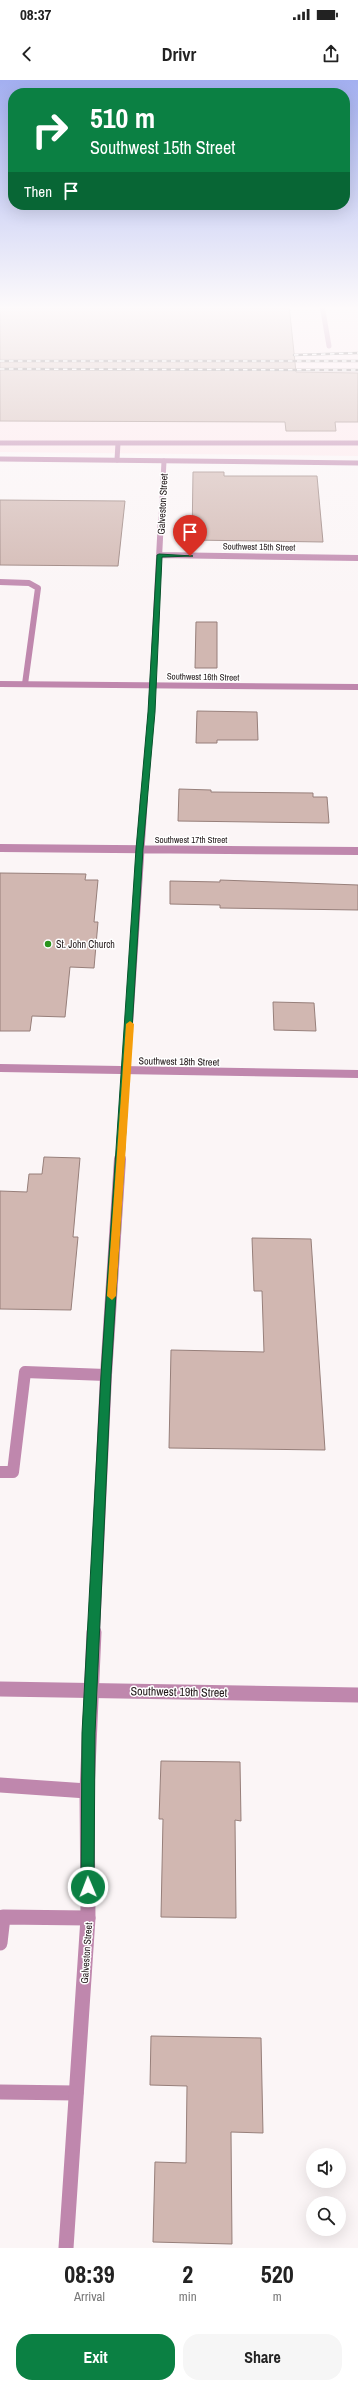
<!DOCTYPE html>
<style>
body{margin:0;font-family:"Archivo Narrow",sans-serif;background:#f6f6f6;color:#222;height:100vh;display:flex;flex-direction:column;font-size:15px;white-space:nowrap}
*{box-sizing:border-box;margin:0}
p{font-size:13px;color:#767676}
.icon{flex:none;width:22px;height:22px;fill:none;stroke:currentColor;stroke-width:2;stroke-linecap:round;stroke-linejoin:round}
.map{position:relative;height:2168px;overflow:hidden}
.details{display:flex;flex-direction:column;background:#fff;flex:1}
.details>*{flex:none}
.top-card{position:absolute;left:8px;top:8px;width:342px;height:122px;border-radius:16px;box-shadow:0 4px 16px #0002;background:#0b8043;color:#fff;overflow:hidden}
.buttons{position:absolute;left:306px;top:2068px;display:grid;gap:8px}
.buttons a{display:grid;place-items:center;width:40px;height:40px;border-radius:50%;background:#fff;box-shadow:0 4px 16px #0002;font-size:20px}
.pin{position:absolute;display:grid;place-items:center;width:34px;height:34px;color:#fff;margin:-41px -17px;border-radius:50% 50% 50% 0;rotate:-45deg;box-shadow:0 0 4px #0007}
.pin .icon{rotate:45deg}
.me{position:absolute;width:44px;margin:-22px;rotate:359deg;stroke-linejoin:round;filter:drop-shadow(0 0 3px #0008)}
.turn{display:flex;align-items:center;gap:14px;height:84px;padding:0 16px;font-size:18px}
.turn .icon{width:52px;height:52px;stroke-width:2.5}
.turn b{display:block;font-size:28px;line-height:34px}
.then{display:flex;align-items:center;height:38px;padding:0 16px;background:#0003;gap:8px;font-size:15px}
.eta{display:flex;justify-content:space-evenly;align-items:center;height:68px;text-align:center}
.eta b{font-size:24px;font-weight:700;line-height:28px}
.primary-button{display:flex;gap:8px;margin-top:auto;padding:8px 16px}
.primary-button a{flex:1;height:46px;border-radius:16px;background:#0b8043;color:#fff;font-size:16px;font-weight:700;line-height:46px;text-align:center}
.primary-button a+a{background:#f6f6f6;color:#222}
.status{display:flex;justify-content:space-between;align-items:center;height:28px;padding:0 20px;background:#fff;direction:ltr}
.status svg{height:11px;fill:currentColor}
header{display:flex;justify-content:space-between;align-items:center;height:52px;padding:0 16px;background:#fff;font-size:18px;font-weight:700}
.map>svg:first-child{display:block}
</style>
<div class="status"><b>08:37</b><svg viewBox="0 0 49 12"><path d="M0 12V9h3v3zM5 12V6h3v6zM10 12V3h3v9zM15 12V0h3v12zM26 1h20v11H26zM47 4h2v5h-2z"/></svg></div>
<header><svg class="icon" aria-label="back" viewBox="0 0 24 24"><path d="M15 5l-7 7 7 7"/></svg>Drivr<svg class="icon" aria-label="share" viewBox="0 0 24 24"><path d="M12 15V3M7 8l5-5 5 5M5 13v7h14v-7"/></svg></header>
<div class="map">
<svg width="358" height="2168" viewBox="0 0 358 2168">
<rect width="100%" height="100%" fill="#fbf5f6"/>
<path fill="#fee8ec" d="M 0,225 L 358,225 L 358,376 L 0,372 Z"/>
<path fill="#d1b7b1" stroke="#977f7a" d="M 38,225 L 289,225 L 296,292 L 358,293 L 358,342 L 335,342 L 336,351 L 286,351 L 285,342 L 0,341 L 0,227 Z
M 193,392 L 224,392 L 224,396 L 317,396 L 323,462 L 192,460 Z
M 0,420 L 125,421 L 118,486 L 0,485 Z
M 196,542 L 217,542 L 217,588 L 195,588 Z
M 197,631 L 257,632 L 258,660 L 217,660 L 217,663 L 196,663 Z
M 179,709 L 211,710 L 211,712 L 313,713 L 313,717 L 327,717 L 329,743 L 178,741 Z
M 0,793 L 86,794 L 85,800 L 98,800 L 94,842 L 98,842 L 94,888 L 70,887 L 65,937 L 32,936 L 30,951 L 0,951 Z
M 220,800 L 358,805 L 358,830 L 220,828 L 220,825 L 170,824 L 170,801 L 220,802 Z
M 273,922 L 314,923 L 316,951 L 274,950 Z
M 44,1077 L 80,1078 L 73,1157 L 78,1157 L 71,1230 L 0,1229 L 0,1111 L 27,1112 L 29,1094 L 42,1094 Z
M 252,1158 L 311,1159 L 325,1370 L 169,1368 L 171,1270 L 264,1272 L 262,1211 L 254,1211 Z
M 161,1681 L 240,1682 L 241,1741 L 235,1740 L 236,1838 L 161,1837 L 163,1739 L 159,1739 Z
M 151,1956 L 261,1958 L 263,2053 L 231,2052 L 232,2164 L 153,2162 L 155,2082 L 186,2083 L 187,2006 L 150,2005 Z"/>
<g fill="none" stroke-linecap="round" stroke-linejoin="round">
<path stroke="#bf87ad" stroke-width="5" d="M 322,225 L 329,266
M 0,363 L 358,363
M 117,380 L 118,363"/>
<path stroke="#bf87ad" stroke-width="6" d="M 0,502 L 29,503 L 38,508 L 25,604"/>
<path stroke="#bf87ad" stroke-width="12" d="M 0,1392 L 13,1392 L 25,1292 L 106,1295"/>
<path stroke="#bf87ad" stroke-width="15" d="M 0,1705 L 87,1711
M 0,1863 L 3,1837 L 88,1838
M 0,2012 L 76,2013"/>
<path stroke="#bf87ad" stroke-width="5" d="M 161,440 L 164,381"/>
<path stroke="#bf87ad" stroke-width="6" d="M 159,475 L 358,478
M 0,604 L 358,607
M 144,718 L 151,632 L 161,439"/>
<path stroke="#bf87ad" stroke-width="8" d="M 0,768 L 358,771
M 0,988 L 358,994
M 120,1080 L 144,717"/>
<path stroke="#bf87ad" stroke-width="12" d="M 94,1553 L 106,1295 L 120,1079"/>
<path stroke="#bf87ad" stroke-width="15" d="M 66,2168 L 88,1838 L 87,1711 L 94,1552"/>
<path stroke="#bf87ad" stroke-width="5" d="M 0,379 L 358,383"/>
<path stroke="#bf87ad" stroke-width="15" d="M 0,1609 L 358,1615"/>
<defs>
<path id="rail" d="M 294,275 L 358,273
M 0,281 L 358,281
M 0,289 L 358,290"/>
</defs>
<use href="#rail" stroke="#6a6263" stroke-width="2.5"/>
<use href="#rail" stroke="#fff" stroke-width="1.5" stroke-dasharray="4.5" stroke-linecap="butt"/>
</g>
<linearGradient id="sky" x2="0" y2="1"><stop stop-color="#a3aff0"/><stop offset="0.43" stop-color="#fdfafb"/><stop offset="1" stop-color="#fdfafb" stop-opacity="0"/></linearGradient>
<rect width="358" height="529" fill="url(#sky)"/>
<path fill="#0b8043" stroke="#07532c" d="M 159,474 L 193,476 L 162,477 L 155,632 L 143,769 L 111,1295 L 95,1653 L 94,1807 L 92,1811 L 88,1813 L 83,1811 L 81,1807 L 82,1653 L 101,1295 L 136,769 L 148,632 L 157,475 Z"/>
<path fill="#f59e0b" d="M 130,941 L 134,944 L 116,1216 L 112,1220 L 107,1216 L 126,944 Z"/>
<circle fill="#29941c" stroke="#fff" stroke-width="1.5" cx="48" cy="864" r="4"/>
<g text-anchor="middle" stroke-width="3" stroke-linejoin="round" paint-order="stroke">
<g font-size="9" fill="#201718" stroke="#fff">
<text transform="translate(259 467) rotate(1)" y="3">Southwest 15th Street</text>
<text transform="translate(203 597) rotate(1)" y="3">Southwest 16th Street</text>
<text x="191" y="763">Southwest 17th Street</text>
</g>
<g font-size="10" fill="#201718" stroke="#fff">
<text transform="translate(162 424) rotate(-87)" y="4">Galveston Street</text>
<text transform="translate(179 981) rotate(1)" y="4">Southwest 18th Street</text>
<text transform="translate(86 1873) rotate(-86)" y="4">Galveston Street</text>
</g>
<g font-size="10" fill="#201718" stroke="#fff" text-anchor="start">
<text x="56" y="868">St. John Church</text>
</g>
<g font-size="12" fill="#201718" stroke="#fff">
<text transform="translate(179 1612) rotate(1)" y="4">Southwest 19th Street</text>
</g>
</g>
</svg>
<div class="buttons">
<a><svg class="icon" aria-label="sound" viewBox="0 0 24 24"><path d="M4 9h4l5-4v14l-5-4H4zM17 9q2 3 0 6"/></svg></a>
<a><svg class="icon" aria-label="search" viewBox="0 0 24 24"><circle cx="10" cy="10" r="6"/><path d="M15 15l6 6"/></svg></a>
</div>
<div class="pin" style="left:190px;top:476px;background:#d93025"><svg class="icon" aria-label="arrive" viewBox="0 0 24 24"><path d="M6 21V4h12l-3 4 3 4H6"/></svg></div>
<svg class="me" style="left:88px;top:1807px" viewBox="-20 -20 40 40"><circle r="17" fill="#0b8043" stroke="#fff" stroke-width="3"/><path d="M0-11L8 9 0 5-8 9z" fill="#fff"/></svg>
<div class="top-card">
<div class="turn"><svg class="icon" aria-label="right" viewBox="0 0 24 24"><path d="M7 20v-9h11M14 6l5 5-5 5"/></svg><div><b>510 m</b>Southwest 15th Street</div></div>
<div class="then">Then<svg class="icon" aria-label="arrive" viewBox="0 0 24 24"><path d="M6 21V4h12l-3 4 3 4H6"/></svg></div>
</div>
</div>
<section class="details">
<div class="eta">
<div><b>08:39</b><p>Arrival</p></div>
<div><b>2</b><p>min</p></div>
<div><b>520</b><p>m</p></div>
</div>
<div class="primary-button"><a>Exit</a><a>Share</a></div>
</section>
